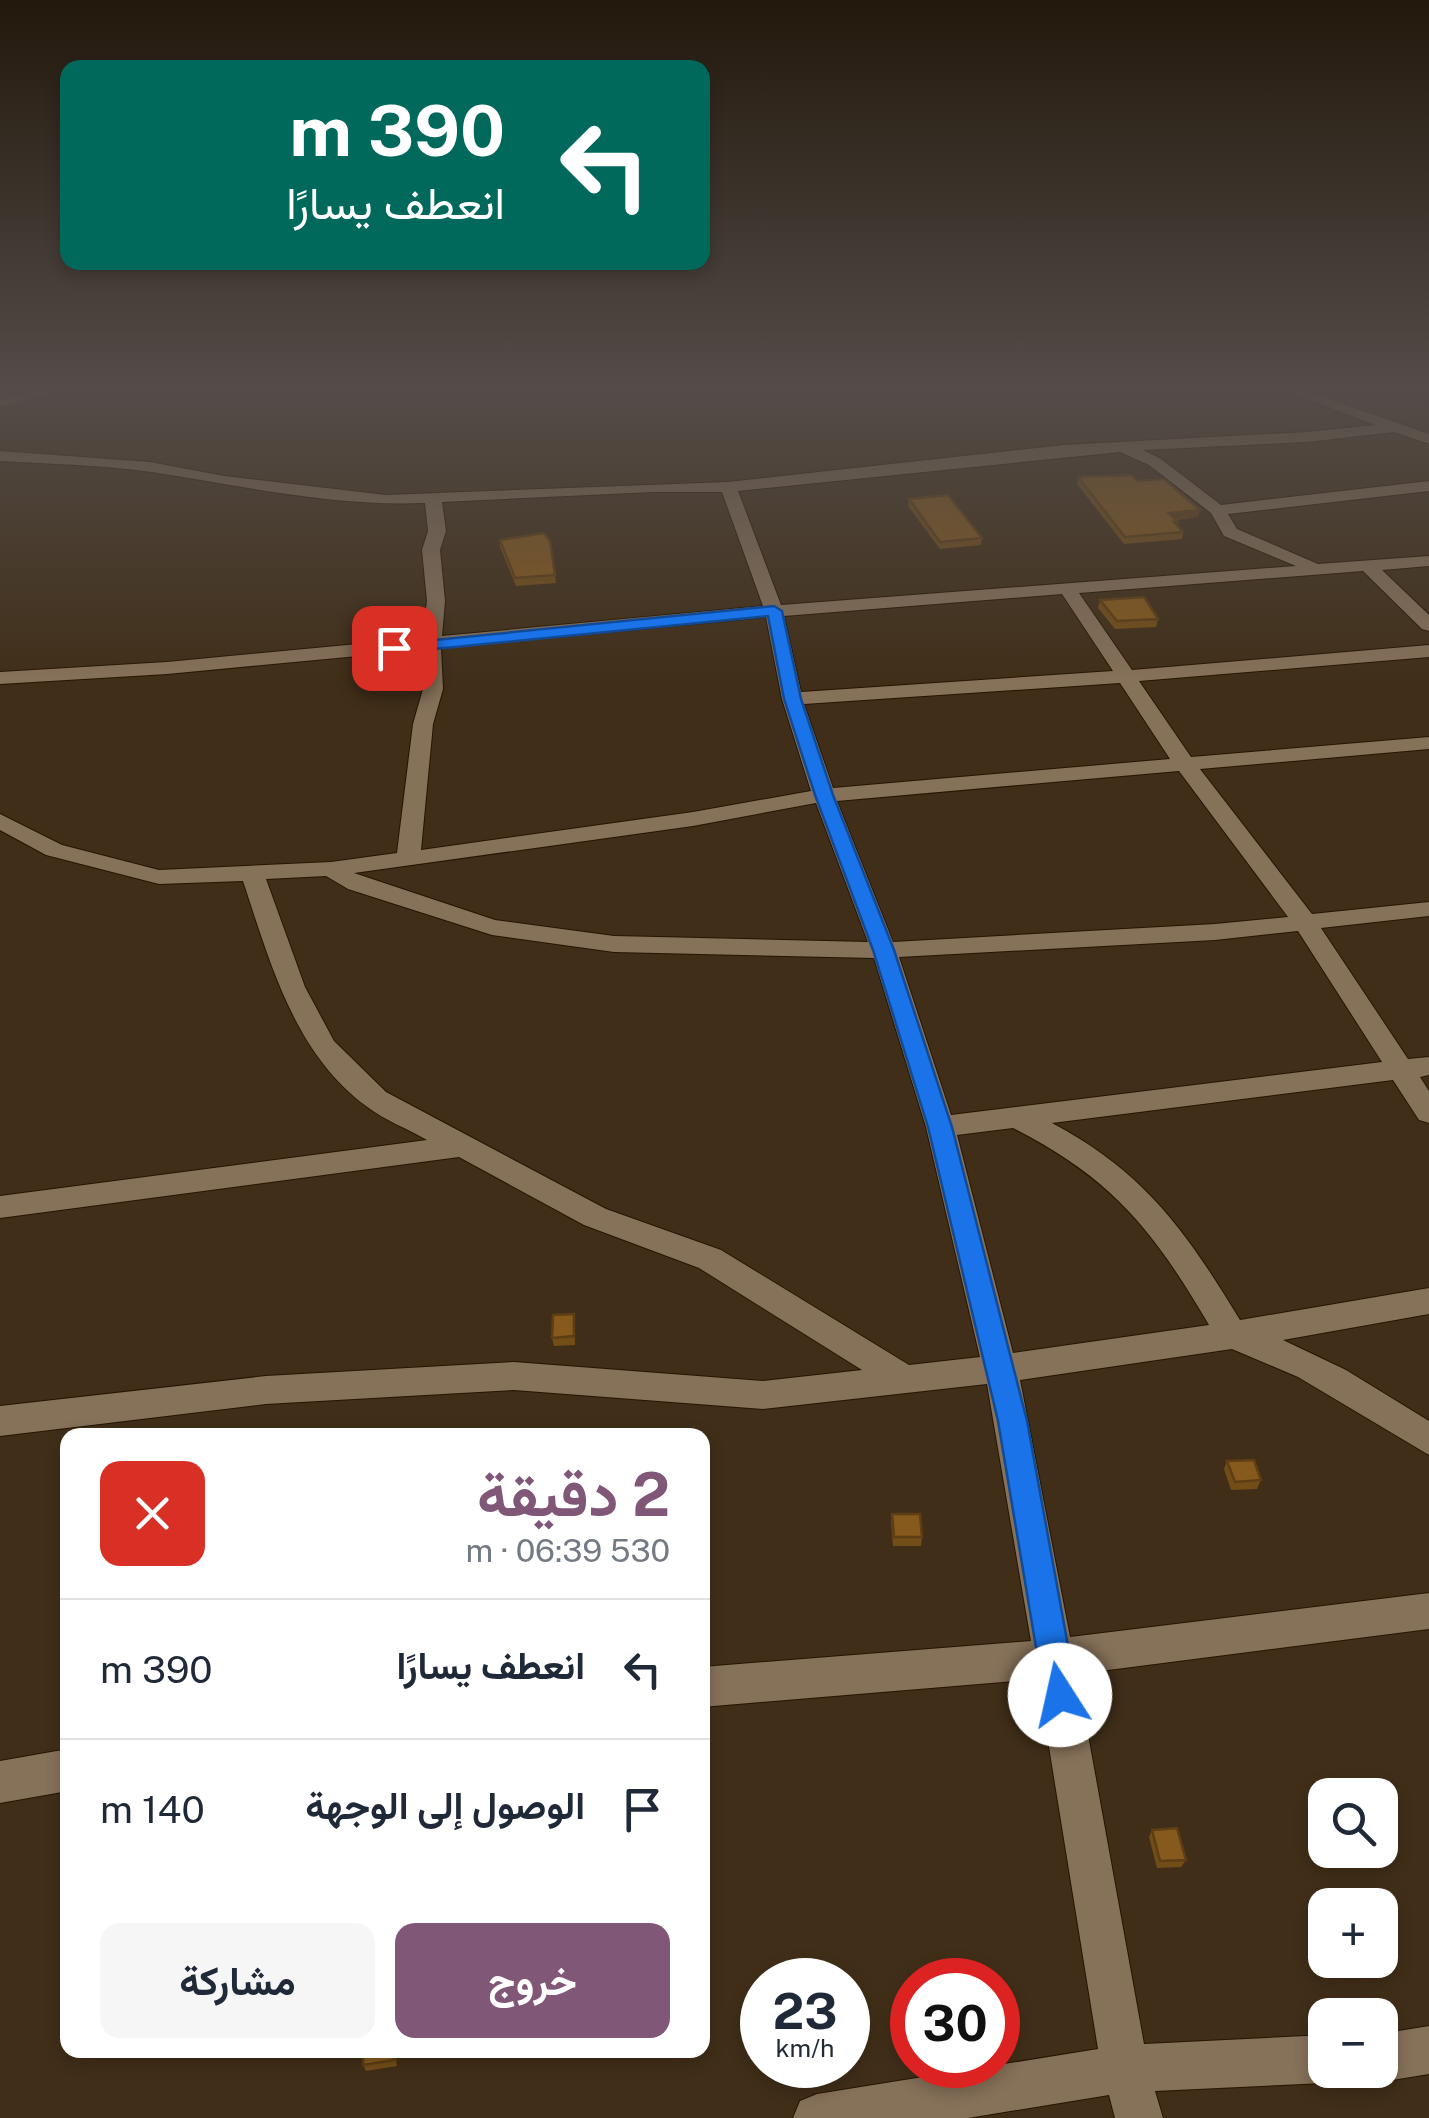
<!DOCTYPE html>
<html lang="ar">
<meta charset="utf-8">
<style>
body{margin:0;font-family:"Public Sans",Vazirmatn,sans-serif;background:#f6f6f7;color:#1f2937;direction:rtl;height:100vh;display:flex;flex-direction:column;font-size:38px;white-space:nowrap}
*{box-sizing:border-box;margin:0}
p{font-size:32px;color:#747a83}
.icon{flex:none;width:55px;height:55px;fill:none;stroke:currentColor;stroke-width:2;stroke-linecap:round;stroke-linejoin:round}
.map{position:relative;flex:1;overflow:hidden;direction:ltr}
.panel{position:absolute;left:60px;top:1428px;width:650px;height:630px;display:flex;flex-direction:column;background:#fff;border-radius:20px;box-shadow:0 5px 15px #0003;direction:rtl}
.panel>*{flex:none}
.guide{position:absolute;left:60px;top:60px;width:650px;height:210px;border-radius:20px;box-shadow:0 5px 15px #0003;direction:rtl;background:#00695c;color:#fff;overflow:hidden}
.controls{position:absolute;left:1308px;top:1778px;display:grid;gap:20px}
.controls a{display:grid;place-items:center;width:90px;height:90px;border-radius:20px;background:#fff;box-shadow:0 5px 15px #0003;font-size:50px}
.speed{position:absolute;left:740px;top:1958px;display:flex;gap:20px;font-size:50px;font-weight:700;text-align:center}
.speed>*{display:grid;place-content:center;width:130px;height:130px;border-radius:50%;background:#fff;box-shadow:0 5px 15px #0003;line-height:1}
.speed small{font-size:25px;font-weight:400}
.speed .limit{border:15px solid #d22;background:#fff;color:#111}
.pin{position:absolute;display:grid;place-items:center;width:85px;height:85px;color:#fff;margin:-42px;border-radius:20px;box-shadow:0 5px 15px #0006}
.me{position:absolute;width:110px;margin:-55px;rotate:350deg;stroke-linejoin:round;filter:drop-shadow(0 0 8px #0008)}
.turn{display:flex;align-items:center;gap:35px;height:210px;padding:0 40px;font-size:45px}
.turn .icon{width:130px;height:130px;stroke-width:2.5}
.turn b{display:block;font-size:70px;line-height:85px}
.round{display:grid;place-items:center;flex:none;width:105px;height:105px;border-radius:20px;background:#f6f6f7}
.summary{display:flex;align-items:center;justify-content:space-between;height:170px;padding:0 40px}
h1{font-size:60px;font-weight:700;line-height:75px;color:#815778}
.cta{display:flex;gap:20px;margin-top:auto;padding:20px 40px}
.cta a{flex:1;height:115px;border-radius:20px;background:#815778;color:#fff;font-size:40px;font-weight:700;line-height:115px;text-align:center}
.cta a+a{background:#f6f6f7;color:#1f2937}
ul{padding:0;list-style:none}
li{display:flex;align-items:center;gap:30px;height:140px;padding:0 40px;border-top:2px solid #e0e1e3}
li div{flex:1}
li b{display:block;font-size:38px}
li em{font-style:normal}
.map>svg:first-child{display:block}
</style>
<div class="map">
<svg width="1429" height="2118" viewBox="0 0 1429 2118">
<rect width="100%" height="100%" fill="#402e18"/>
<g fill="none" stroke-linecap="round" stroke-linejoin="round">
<defs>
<path id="minor" d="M 46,388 L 69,388 L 0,407 L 0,399 Z
M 1279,388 L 1298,388 L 1429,434 L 1429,444 L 1394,432 L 1307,442 L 1143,450 L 1161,459 L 1221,505 L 1429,481 L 1429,491 L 1228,514 L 1237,529 L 1318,564 L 1429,556 L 1429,566 L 1382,570 L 1429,615 L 1429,631 L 1422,629 L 1363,571 L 1079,593 L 1132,670 L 1429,645 L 1429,657 L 1139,681 L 1191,757 L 1429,737 L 1429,749 L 1200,769 L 1312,914 L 1429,902 L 1429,916 L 1321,928 L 1408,1059 L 1429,1057 L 1429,1075 L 1420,1077 L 1429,1091 L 1429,1123 L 1419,1120 L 1393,1080 L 1052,1123 C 1145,1172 1187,1233 1240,1320 L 1429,1288 L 1429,1314 L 1283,1340 L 1346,1370 L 1429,1421 L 1429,1455 L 1298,1377 L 1232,1349 L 1020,1380 L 1070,1637 L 1429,1593 L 1429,1629 L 1077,1674 L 1144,2044 L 1325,2035 L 1325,2070 L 1344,2070 L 1342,2076 L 1325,2083 L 1155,2091 L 1163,2118 L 1115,2118 L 1109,2095 L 968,2118 L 793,2118 L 800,2101 L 817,2094 L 1098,2049 L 1038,1679 L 702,1707 L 702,1667 L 1031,1641 L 987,1384 L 763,1409 L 514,1390 L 266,1404 L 0,1436 L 0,1406 L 266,1376 L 514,1362 L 763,1381 L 862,1370 L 699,1268 L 584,1225 L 459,1157 L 0,1218 L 0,1196 L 427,1140 C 408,1129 384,1120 366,1106 C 294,1053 270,962 243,881 L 159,884 L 46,855 L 0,830 L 0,814 L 62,845 L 159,870 L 331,862 L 397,853 L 413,724 L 423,689 L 422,650 L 167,674 L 0,684 L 0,672 L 167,662 L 422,638 L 427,601 L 422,550 L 428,531 L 425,503 C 334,507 242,486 152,472 C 102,465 50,464 0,461 L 0,451 L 150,462 L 224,476 L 386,495 L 728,482 L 1064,445 L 1307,432 L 1375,425 ZM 1120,452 L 1149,465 L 1211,513 L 1224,536 L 1296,566 L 781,605 L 738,491 ZM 653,492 L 722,492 L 763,606 L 442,636 L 445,601 L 440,550 L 446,531 L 442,502 ZM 1062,594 L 1113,671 L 801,692 L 784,616 ZM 766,617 L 782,699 L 811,791 L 693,812 L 421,850 L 433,724 L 443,689 L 441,648 ZM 1120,683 L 1170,759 L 833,788 L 804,704 ZM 1179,771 L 1288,917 L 1215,924 L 893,942 L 837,801 ZM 816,803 L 868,942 L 614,936 L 495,920 L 354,873 L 693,826 ZM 326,876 L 348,889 L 492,935 L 614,952 L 874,958 L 926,1127 L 980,1357 L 909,1365 L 721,1250 L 606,1209 L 386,1092 L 334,1041 L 305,987 L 266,879 ZM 1298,931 L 1382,1062 L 951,1115 L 899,957 L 1215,940 ZM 1013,1128 C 1113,1179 1153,1230 1209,1325 L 1013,1353 L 957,1135 Z
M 68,1749 L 68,1791 L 0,1803 L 0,1761 Z
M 1429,2026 L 1429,2074 L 1380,2082 L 1363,2075 L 1361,2070 L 1380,2070 L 1380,2034 Z"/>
</defs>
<use href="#minor" stroke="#261501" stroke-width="2"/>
<use href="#minor" fill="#867159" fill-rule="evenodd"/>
</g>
<path fill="#734d18" d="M 1078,477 L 1137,481 L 1198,517 L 1176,520 L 1177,525 L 1183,532 L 1182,539 L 1124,544 L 1077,484 Z
M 909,499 L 982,538 L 981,545 L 940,549 L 908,506 Z
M 500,540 L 555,575 L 556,583 L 516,586 L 500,547 Z
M 1100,600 L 1158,619 L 1156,627 L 1115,629 L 1098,608 Z
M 574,1314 L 575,1345 L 554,1346 L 552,1338 Z
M 1227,1461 L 1261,1480 L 1257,1489 L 1231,1490 L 1224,1469 Z
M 892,1514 L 922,1537 L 921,1546 L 893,1546 L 891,1522 Z
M 1152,1830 L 1186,1860 L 1181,1867 L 1157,1868 L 1149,1837 Z
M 363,2050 L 397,2050 L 397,2066 L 366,2071 L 363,2065 Z"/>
<path fill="#5e3e14" d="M 1200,510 L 1198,517 L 1168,520 L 1169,513 Z
M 394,2050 L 397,2050 L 397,2066 L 394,2060 Z"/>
<path fill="#86591c" stroke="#5e3e14" stroke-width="2.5" d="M 1132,475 L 1137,481 L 1164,479 L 1200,510 L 1169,513 L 1178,522 L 1174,522 L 1183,532 L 1125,537 L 1078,477 Z
M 948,495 L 982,538 L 940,542 L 909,499 Z
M 544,533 L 550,541 L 555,575 L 515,578 L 500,540 Z
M 1144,597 L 1158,619 L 1117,621 L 1100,600 Z
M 574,1314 L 574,1336 L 552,1338 L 553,1315 Z
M 1254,1460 L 1261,1480 L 1235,1482 L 1227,1461 Z
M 892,1514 L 920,1514 L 922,1537 L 894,1537 Z
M 1177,1828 L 1186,1860 L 1160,1861 L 1152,1830 Z
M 363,2050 L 394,2050 L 394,2060 L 363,2065 Z"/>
<linearGradient id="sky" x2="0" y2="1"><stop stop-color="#23190d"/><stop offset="0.57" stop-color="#534c48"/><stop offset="1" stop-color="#534c48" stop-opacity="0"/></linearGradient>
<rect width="1429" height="684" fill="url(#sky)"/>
<path fill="#1a73e8" stroke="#114b97" stroke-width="2.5" d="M 774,606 L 782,611 L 801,699 L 833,795 L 894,950 L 952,1127 L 1027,1421 L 1077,1695 L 1072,1707 L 1060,1712 L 1049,1707 L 1044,1695 L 998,1421 L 928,1127 L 873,950 L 815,795 L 784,699 L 768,616 L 394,653 L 385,648 L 394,644 Z"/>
</svg>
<div class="controls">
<a><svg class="icon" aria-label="search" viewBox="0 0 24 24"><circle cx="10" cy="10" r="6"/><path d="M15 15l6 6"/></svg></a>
<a>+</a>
<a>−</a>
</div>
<div class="speed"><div>23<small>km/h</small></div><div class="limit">30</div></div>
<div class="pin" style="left:394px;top:648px;background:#d93025"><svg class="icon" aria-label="arrive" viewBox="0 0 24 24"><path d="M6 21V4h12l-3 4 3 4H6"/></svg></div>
<svg class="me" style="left:1060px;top:1695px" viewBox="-20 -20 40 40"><circle r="19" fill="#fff"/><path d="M0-13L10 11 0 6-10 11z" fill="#1a73e8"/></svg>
<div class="guide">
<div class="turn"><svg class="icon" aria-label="left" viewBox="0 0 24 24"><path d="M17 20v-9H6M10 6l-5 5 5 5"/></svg><div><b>390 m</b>انعطف يسارًا</div></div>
</div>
<section class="panel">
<div class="summary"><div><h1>2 دقيقة</h1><p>530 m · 06:39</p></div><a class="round" style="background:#d93025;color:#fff"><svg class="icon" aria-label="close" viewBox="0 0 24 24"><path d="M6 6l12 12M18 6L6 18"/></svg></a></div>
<ul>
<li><svg class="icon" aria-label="left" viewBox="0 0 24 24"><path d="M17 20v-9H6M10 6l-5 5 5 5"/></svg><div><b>انعطف يسارًا</b></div><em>390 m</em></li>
<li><svg class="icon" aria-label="arrive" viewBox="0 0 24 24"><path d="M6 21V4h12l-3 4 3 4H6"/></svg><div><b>الوصول إلى الوجهة</b></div><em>140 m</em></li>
</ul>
<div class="cta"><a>خروج</a><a>مشاركة</a></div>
</section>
</div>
